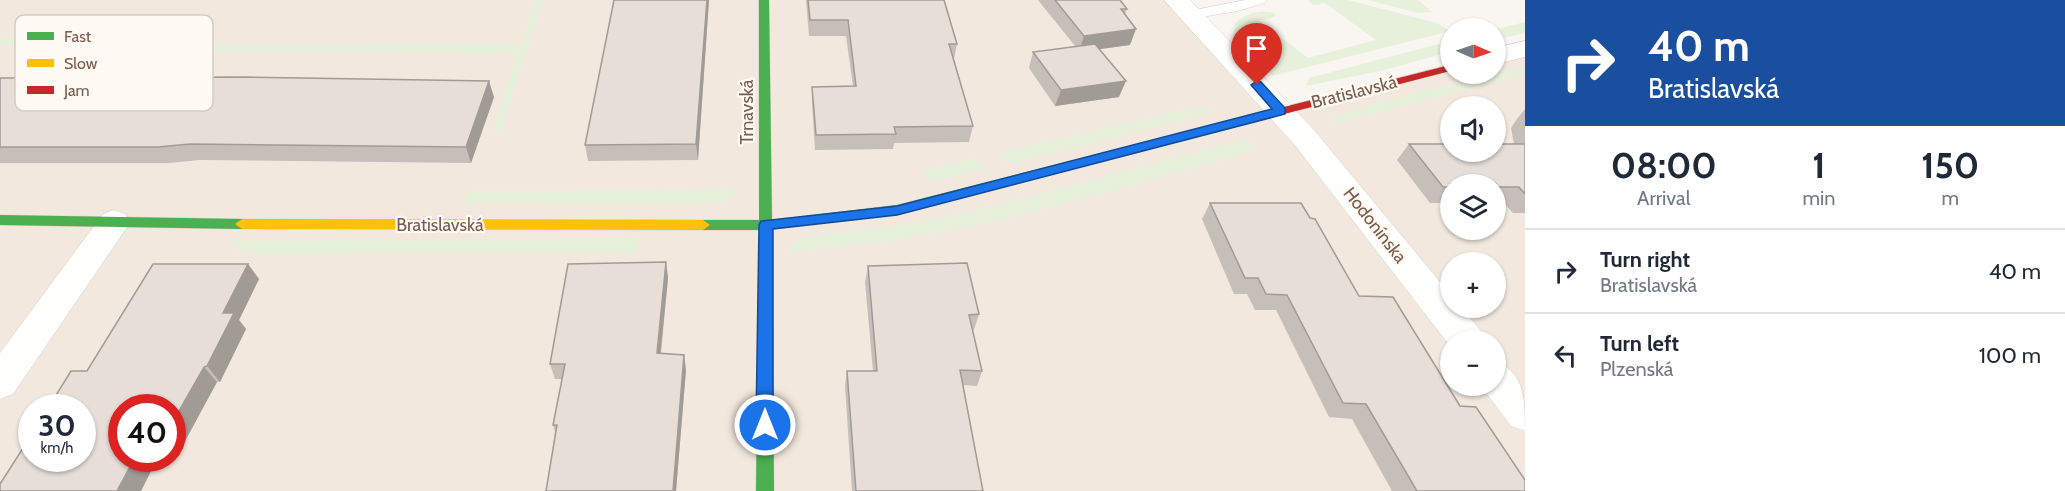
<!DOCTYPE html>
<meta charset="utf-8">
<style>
body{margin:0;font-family:Cabin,sans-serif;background:#f2f2f3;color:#1f2937;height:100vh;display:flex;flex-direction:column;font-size:22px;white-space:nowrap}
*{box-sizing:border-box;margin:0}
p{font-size:20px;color:#747a83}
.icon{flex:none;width:33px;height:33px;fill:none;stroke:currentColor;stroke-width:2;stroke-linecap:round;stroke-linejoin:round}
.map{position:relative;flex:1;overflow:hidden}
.drawer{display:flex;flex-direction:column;background:#fff;width:540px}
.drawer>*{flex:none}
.top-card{background:#1a4fa0;color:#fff;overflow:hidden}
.needle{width:39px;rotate:92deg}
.buttons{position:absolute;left:1440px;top:18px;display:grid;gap:12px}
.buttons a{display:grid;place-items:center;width:66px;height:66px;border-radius:50%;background:#fff;box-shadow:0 2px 4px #0004;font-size:30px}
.speed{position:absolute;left:18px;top:394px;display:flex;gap:12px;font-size:30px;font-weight:700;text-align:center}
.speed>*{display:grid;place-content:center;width:78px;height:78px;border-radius:50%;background:#fff;box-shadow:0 2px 4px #0004;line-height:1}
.speed small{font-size:15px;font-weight:400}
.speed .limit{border:9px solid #d22;background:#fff;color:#111}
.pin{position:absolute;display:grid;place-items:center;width:51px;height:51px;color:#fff;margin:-62px -26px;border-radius:50% 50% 50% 0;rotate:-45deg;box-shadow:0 0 6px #0007}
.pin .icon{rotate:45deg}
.me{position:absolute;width:66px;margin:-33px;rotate:0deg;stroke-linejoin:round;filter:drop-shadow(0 0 4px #0008)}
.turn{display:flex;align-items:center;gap:21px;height:126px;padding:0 24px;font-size:27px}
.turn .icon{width:78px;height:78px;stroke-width:2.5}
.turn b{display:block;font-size:42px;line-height:51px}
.eta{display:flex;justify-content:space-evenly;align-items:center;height:102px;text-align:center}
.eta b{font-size:36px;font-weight:800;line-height:42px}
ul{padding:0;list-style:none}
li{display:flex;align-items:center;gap:18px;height:84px;padding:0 24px;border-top:2px solid #e0e1e3}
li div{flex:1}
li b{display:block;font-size:22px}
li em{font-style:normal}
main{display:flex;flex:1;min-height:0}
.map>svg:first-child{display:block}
</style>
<main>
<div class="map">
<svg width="1525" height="491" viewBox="0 0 1525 491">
<rect width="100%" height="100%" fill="#f9f5f0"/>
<path fill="#f2e8de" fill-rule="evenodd" d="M 0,0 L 1176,0 L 1280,111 L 1450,68 L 1450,74 L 1496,74 L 1496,56 L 1525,49 L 1525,491 L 0,491 ZM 1450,106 L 1496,106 L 1496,152 L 1450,152 ZM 1450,184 L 1496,184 L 1496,230 L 1450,230 ZM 1450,262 L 1496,262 L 1496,308 L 1450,308 ZM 1450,340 L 1496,340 L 1496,386 L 1450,386 ZM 32,408 L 82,408 L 82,459 L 32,459 ZM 122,408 L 172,408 L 172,459 L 122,459 Z"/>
<path fill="#e7f0db" d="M 536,0 L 543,0 L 501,131 L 492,131 L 517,54 L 154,52 L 0,45 L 0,38 L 156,45 L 521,44 Z
M 1308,0 L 1348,0 L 1437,23 L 1450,31 L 1272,76 L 1233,35 L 1235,23 C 1246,13 1262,8 1276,14 L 1275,17 L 1260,21 L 1308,58 L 1376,40 L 1325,3 L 1313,5 Z
M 1368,0 L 1418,0 L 1432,12 L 1418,13 Z
M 1525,22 L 1525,33 L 1496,40 L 1496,29 Z
M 1450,41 L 1450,52 L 1380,71 L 1306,86 L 1309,78 Z
M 1525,69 L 1525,74 L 1334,124 L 1331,119 L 1355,109 L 1502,71 Z
M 1197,107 L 1206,107 L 1214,112 L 1007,164 L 998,153 Z
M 1246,139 L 1251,143 L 1251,148 L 1235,157 L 1019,216 L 959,229 L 891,241 L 788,252 L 793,243 L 801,238 L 922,222 L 982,209 Z
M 977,158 L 985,169 L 930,182 L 922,170 Z
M 740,190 L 726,201 L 705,204 L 465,203 L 469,191 Z
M 638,238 L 636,253 L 253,254 L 234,249 L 233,241 Z"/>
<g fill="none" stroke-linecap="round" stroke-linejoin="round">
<defs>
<path id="lane" d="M 1245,0 L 1267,0 L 1265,3 L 1237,11 L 1190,19 L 1183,15 L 1190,11 Z"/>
<path id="street" d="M 1164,0 L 1190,0 L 1314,130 L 1450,294 L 1450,308 L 1462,308 L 1480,330 L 1485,340 L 1450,340 L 1450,346 L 1294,144 Z
M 1525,41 L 1525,57 L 1496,64 L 1496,48 Z
M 114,210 L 125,214 L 130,222 L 125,230 L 13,394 L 0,399 L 0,353 L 103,214 Z
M 1496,361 C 1525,374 1525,399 1525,431 L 1511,426 L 1481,386 L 1496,386 Z"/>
<path id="fast" d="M 759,0 L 769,0 L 772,220 L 897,205 L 1149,141 L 1155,145 L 1149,149 L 897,215 L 772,229 L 774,491 L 756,491 L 759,230 L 703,230 L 696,225 L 703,220 L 759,220 Z
M 0,215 L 242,219 L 249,224 L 242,229 L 0,225 Z"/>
<path id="slow" d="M 242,219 L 703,220 L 710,225 L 703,230 L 242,229 L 235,224 Z"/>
<path id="jam" d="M 1450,65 L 1450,71 L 1149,149 L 1143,145 L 1149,141 Z"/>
</defs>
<use href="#lane" stroke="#d7d1cb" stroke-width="1"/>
<use href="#street" stroke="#d7d1cb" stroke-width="1"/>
<use href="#fast" stroke="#d9d2cb" stroke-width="1"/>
<use href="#slow" stroke="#d9d2cb" stroke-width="1"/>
<use href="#jam" stroke="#d9d2cb" stroke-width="1"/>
<use href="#lane" fill="#fefefd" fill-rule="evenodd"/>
<use href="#street" fill="#fefefd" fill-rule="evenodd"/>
<use href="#fast" fill="#4caf50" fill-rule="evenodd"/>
<use href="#slow" fill="#ffc107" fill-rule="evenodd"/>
<use href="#jam" fill="#c62828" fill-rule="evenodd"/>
</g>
<path fill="#c6bfb9" d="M 614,0 L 709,0 L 698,160 L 588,161 L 585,145 Z
M 806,0 L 944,0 L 957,44 L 954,59 L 973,126 L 969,142 L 894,143 L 893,149 L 815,150 L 812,103 L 812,87 L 853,86 L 846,36 L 809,36 Z
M 1038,0 L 1120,0 L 1127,9 L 1125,14 L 1130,45 L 1100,49 L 1119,97 L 1055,106 L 1029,68 L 1033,52 L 1075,46 Z
M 0,78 L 494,97 L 471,163 L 200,160 L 169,163 L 0,163 Z
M 1525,109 L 1525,213 L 1513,213 L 1504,203 L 1496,203 L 1496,184 L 1450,184 L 1450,203 L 1430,203 L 1397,160 L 1409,144 L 1514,144 L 1511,128 L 1517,119 Z
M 1210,203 L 1359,296 L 1460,406 L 1525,491 L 1392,491 L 1352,419 L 1329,417 L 1276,310 L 1255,310 L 1247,294 L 1234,294 L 1202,219 Z
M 666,262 L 668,278 L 661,353 L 684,355 L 686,370 L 676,491 L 546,491 L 555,432 L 553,425 L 562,379 L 555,379 L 550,364 Z
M 153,264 L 248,264 L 259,279 L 239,320 L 246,329 L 220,382 L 217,382 L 185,441 L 172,441 L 172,408 L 122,408 L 122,459 L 157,459 L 141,491 L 0,491 L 0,484 L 32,434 L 32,459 L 82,459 L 82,408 L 48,408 L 71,371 L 87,371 Z
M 868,266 L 979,314 L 974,330 L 972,330 L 982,371 L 977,386 L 963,385 L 983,491 L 852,491 L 845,386 L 847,371 L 873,371 L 865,282 Z"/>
<path fill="#a19b96" d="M 707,0 L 709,0 L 698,160 L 696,144 Z
M 1136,29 L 1130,45 L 1079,52 L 1084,36 Z
M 489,81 L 494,97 L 471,163 L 466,147 Z
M 1126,81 L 1119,97 L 1055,106 L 1061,90 Z
M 666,262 L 668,278 L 659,368 L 657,353 Z
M 248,264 L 259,279 L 239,320 L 246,329 L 220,382 L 207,366 L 223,313 Z
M 684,355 L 686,370 L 676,491 L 673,491 Z
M 204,367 L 217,382 L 185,441 L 172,429 L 172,423 Z
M 134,459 L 157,459 L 141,491 L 117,491 Z"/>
<path fill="#e6ded7" stroke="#a19b96" stroke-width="1.5" d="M 614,0 L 707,0 L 696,144 L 585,145 Z
M 808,0 L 944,0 L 957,44 L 949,44 L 973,126 L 894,127 L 896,134 L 816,135 L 812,87 L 856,86 L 848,20 L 810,20 Z
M 1055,0 L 1120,0 L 1127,9 L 1121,9 L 1136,29 L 1084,36 Z
M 1095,44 L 1126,81 L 1061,90 L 1033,52 Z
M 246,77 L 489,81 L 466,147 L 190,144 L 158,147 L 0,147 L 0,78 Z
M 1409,144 L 1450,144 L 1450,152 L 1496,152 L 1496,144 L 1525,144 L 1525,194 L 1519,187 L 1496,187 L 1496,184 L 1450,184 L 1450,187 L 1443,187 Z
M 1210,203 L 1301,203 L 1310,218 L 1315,219 L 1359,296 L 1393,297 L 1460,406 L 1476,407 L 1525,480 L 1525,491 L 1417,491 L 1366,404 L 1343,403 L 1287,295 L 1266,294 L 1258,278 L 1245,278 Z
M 666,262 L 657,353 L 684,355 L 673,491 L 546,491 L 557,425 L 553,425 L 565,364 L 550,364 L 568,264 Z
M 967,263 L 979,314 L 969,315 L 982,371 L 960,370 L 983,491 L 856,491 L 847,371 L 877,371 L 868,266 Z
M 153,264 L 248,264 L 223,313 L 234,313 L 207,366 L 204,367 L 172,423 L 172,408 L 122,408 L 122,459 L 134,459 L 117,491 L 0,491 L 0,484 L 32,434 L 32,459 L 82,459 L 82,408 L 48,408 L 71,371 L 87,371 Z"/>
<path fill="#1a73e8" stroke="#114b97" stroke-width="1.5" d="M 1257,81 L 1261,82 L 1285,108 L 1285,114 L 897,215 L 773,229 L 773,425 L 770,430 L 765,432 L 759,430 L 756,425 L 759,225 L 761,221 L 897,206 L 1272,109 L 1251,85 Z"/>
<g text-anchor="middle" stroke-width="4.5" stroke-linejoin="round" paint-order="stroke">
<g font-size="18" fill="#7a5c4d" stroke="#fffaf3">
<text transform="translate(1354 92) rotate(-14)" y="6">Bratislavská</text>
<text transform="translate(747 112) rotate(-90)" y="6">Trnavská</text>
<text x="440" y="231">Bratislavská</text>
<text transform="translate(1375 225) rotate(52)" y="6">Hodonínska</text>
</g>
</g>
<rect x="15" y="15" width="198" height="96" rx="9" fill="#fffaf3" stroke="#d7cbc1" stroke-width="1.5"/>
<rect x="27" y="32" width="27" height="8" fill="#4caf50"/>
<rect x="27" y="59" width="27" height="8" fill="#ffc107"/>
<rect x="27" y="86" width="27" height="8" fill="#c62828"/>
<g font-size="16" fill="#7a5c4d">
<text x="64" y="42">Fast</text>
<text x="64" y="69">Slow</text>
<text x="64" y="96">Jam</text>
</g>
</svg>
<div class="buttons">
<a><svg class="needle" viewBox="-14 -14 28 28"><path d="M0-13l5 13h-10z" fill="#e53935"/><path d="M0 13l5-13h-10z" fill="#747a83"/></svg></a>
<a><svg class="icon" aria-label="sound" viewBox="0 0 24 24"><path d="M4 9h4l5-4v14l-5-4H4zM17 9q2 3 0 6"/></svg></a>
<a><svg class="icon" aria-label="layers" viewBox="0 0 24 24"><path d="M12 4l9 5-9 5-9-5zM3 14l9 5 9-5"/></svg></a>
<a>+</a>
<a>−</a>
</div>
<div class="speed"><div>30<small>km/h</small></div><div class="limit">40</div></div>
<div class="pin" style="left:1257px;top:85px;background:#d93025"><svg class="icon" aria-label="arrive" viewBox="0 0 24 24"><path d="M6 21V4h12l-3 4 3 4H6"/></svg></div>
<svg class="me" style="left:765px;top:425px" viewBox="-20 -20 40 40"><circle r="17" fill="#1a73e8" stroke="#fff" stroke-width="3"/><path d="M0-11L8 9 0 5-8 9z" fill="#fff"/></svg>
</div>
<section class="drawer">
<div class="top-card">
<div class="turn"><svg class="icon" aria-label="right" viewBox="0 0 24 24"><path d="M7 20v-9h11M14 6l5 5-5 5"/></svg><div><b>40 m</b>Bratislavská</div></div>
</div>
<div class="eta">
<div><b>08:00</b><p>Arrival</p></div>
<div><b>1</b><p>min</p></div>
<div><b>150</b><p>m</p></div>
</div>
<ul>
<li><svg class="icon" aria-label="right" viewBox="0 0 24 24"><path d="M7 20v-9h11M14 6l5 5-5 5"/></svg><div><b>Turn right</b><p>Bratislavská</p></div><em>40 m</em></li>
<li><svg class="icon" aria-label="left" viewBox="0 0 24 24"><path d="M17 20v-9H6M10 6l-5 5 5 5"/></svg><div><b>Turn left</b><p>Plzenská</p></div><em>100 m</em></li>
</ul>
</section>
</main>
